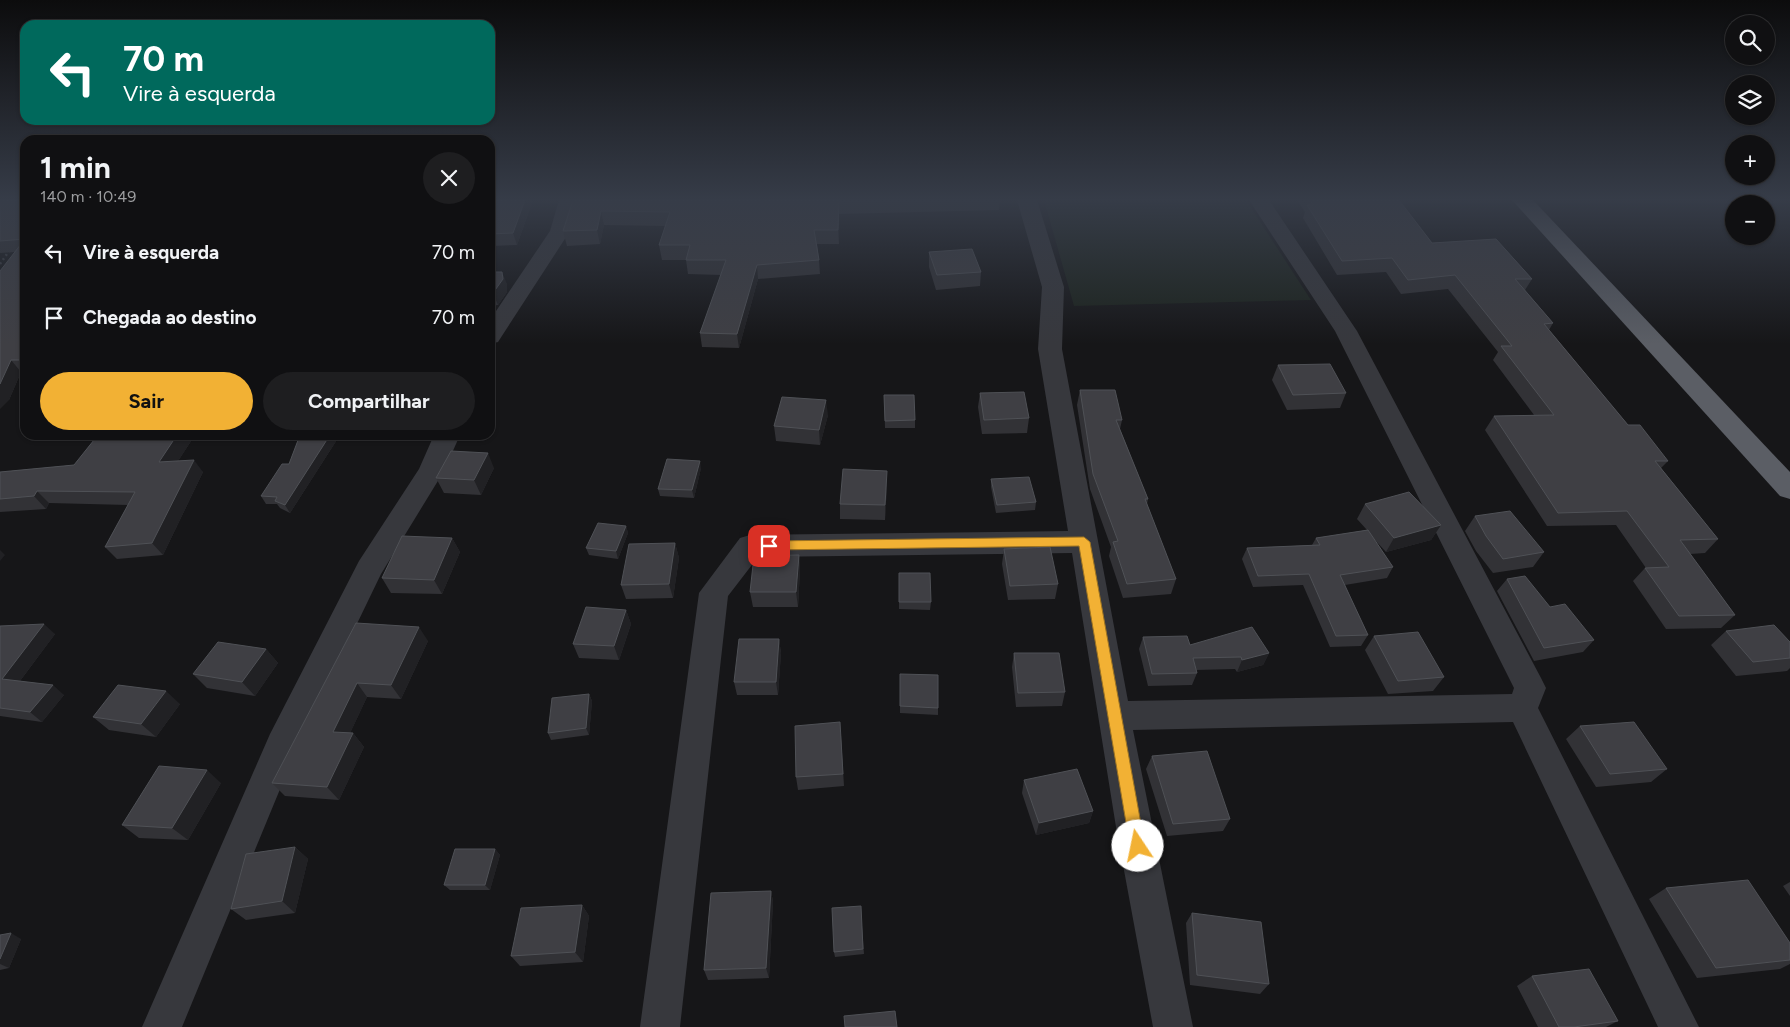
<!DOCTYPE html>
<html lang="pt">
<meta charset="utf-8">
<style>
body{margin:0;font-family:Figtree,sans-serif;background:#1e1e20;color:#f1f3f6;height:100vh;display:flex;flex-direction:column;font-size:19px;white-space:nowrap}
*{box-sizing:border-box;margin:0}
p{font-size:16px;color:#9c9d9f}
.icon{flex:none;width:28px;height:28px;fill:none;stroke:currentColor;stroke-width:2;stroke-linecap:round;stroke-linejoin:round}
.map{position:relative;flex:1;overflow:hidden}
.sheet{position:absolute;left:20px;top:135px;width:475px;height:305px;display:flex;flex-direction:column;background:#101012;border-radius:15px;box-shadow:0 1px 4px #0004,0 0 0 1px #303032}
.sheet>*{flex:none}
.guide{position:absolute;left:20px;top:20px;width:475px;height:105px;border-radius:15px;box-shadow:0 1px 4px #0004,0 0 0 1px #303032;background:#00695c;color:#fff;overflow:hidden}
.controls{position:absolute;left:1725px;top:15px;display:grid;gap:10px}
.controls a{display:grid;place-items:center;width:50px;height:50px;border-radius:50%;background:#101012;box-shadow:0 1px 4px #0004,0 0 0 1px #303032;font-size:25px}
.pin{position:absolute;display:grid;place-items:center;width:42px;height:42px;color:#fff;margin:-21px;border-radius:10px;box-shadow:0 2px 8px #0006}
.me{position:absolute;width:55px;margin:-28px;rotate:349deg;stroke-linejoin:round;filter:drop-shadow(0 0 4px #0008)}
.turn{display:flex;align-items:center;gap:18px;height:105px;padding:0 20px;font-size:22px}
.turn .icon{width:65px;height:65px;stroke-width:2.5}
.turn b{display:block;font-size:35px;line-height:42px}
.round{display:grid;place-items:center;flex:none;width:52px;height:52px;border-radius:26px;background:#1e1e20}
.overview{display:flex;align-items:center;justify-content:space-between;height:85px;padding:0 20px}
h1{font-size:30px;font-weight:700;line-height:38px}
.action{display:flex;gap:10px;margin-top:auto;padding:10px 20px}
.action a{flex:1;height:58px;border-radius:30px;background:#f2b134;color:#111;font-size:20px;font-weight:700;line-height:58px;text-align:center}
.action a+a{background:#1e1e20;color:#f1f3f6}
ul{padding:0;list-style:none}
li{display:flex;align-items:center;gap:15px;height:65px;padding:0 20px}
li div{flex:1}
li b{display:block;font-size:19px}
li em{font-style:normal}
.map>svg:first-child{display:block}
</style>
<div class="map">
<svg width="1790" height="1027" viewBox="0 0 1790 1027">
<rect width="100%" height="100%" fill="#161618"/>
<path fill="#1c231d" d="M 1044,200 L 1246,200 L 1311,300 L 1074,306 Z"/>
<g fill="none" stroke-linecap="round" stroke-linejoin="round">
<path stroke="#3d3f44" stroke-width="2.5" stroke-dasharray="2 3" stroke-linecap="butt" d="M 0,264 L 9,251"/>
<path fill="#37383d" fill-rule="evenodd" d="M 559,200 L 579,200 L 570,231 L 498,342 L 490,344 L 490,320 L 550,231 Z
M 1017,200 L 1037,200 L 1064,287 L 1062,349 L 1128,701 L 1512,694 L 1514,688 L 1335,331 L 1249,200 L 1269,200 L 1357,331 L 1541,678 L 1546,688 L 1538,708 L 1699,1027 L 1658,1027 L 1513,722 L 1133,730 L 1193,1027 L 1153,1027 L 1116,827 L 1072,553 L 758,557 L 728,596 L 680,1027 L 640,1027 L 699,593 L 740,538 L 750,535 L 1068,531 L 1038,349 L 1042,287 Z
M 434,435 L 460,435 L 444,471 L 381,574 L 297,748 L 182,1027 L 142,1027 L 270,734 L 359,561 L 419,469 Z"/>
<path fill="#5b5e65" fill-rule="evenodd" d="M 1512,200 L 1533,200 L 1790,472 L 1790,499 L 1780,496 Z"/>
</g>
<path fill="#323236" d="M 0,200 L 25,200 L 25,372 L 21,372 L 9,400 L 15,252 L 0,253 Z
M 490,200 L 533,200 L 517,245 L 490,246 L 490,219 L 493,213 L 490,213 Z
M 573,200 L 1000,200 L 999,210 L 839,214 L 839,244 L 817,244 L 819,260 L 820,274 L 758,279 L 739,348 L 702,347 L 700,333 L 721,275 L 688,274 L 686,260 L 662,260 L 659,245 L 665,226 L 604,225 L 600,244 L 567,246 L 563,231 Z
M 1297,200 L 1399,200 L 1432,243 L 1532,279 L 1525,290 L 1553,323 L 1549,330 L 1628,425 L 1668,461 L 1661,468 L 1718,539 L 1705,553 L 1690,554 L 1735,615 L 1721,628 L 1666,629 L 1633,581 L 1645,568 L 1646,568 L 1616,525 L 1547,526 L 1485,430 L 1494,416 L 1534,415 L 1493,360 L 1498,352 L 1448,289 L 1401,294 L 1386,272 L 1337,275 L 1303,218 L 1305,212 Z
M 929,252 L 981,272 L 980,286 L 936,290 L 929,267 Z
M 490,272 L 507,284 L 507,292 L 498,305 L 490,306 Z
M 1278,365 L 1346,393 L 1340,408 L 1287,410 L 1272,380 Z
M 1080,390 L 1122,420 L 1120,429 L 1148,499 L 1147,504 L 1176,579 L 1171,594 L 1123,598 L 1109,556 L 1111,547 L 1090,489 L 1077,405 Z
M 980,393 L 1029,418 L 1027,433 L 982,434 L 978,407 Z
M 884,395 L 915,420 L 915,428 L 885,428 Z
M 828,415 L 820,445 L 776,441 L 774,426 Z
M 195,435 L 178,461 L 203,472 L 163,555 L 117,559 L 105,547 L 128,505 L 49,503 L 46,509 L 0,512 L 0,472 L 74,465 Z
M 300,435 L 340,435 L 290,513 L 280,508 L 277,504 L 266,504 L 261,496 L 289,464 Z
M 494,468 L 481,495 L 444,493 L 436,478 Z
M 701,468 L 694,498 L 660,496 L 658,489 Z
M 991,479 L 1036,502 L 1035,510 L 996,513 L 991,487 Z
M 887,485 L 885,520 L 840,519 L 840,504 Z
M 1365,504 L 1441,525 L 1431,540 L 1386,552 L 1373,538 L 1393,567 L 1387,578 L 1345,585 L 1368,635 L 1361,646 L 1330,647 L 1303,585 L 1253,587 L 1242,559 L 1247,548 L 1312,545 L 1316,538 L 1367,530 L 1357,519 Z
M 1475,516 L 1544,552 L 1533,567 L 1493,573 L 1476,551 L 1465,531 Z
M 626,526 L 628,533 L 618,559 L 589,555 L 586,548 Z
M 452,538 L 460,552 L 442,594 L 391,593 L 382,578 Z
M 675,543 L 679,558 L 673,598 L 626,599 L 621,585 Z
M 1004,549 L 1058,584 L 1055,599 L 1008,600 L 1002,564 Z
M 799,555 L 800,570 L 798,607 L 753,607 L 750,592 Z
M 899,573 L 931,602 L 930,610 L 899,609 Z
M 1507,579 L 1550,607 L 1594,640 L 1583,652 L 1534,661 L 1497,591 Z
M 626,610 L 631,624 L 619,660 L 579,658 L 573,644 Z
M 356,623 L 428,641 L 401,699 L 367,697 L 350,733 L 353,733 L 364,747 L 339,800 L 285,796 L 272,783 Z
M 0,626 L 55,634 L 20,681 L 64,695 L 42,722 L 0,716 Z
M 1726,631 L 1790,642 L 1790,668 L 1787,671 L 1736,676 L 1711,645 Z
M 1374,636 L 1444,677 L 1433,691 L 1388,694 L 1365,650 Z
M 1143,637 L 1190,645 L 1269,653 L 1263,665 L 1237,672 L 1235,669 L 1196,670 L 1197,673 L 1192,685 L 1148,686 L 1139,649 Z
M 779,639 L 781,653 L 778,695 L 737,695 L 734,682 Z
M 266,649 L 278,663 L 255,696 L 207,688 L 193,674 Z
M 1014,653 L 1065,692 L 1062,706 L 1016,707 L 1012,667 Z
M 900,674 L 938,708 L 938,715 L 900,713 Z
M 589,694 L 592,701 L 589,735 L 551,740 L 548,733 Z
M 180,704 L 156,737 L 109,730 L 93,717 Z
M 1580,726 L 1667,769 L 1651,782 L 1596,787 L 1566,739 Z
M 841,735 L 844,786 L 798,790 L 796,777 Z
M 1152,756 L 1230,819 L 1223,831 L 1167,836 L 1146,769 Z
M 1024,780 L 1093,811 L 1089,823 L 1036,835 L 1022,793 Z
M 221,783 L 188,840 L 139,838 L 122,825 Z
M 295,847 L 308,859 L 295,913 L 246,920 L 231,909 Z
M 495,849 L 500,855 L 490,890 L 450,890 L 444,885 Z
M 1790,882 L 1790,896 L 1783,886 Z
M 1666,888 L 1790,943 L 1790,964 L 1780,969 L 1697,978 L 1649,899 Z
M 771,891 L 773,902 L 769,978 L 708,980 L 704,970 Z
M 582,905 L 589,916 L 583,962 L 520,966 L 511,956 Z
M 861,911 L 864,954 L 835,957 L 834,952 Z
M 1192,913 L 1269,984 L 1260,994 L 1190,985 L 1186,923 Z
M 0,935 L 21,939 L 9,968 L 0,970 Z
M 1532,976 L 1618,1021 L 1606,1027 L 1538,1027 L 1517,986 Z"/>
<path fill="#212124" d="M 525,200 L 533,200 L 517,245 L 513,233 Z
M 839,200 L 839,244 L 838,230 Z
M 601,211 L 604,225 L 600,244 L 597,230 Z
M 757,265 L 758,279 L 739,348 L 737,334 Z
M 502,272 L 507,284 L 507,292 L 498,305 L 493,293 Z
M 11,360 L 21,372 L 9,400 L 0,409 L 0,384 Z
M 826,400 L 828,415 L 820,445 L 819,430 Z
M 177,435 L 195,435 L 169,475 L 159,462 Z
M 330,435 L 340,435 L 290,513 L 285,505 Z
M 488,453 L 494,468 L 481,495 L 474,480 Z
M 194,460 L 203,472 L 163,555 L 152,543 Z
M 700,461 L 701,468 L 694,498 L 692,490 Z
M 887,471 L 887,485 L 885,520 L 885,505 Z
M 37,491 L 49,503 L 46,509 L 34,496 Z
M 1441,525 L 1431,540 L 1386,552 L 1394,538 Z
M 626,526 L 628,533 L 618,559 L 616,551 Z
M 452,538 L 460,552 L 442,594 L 434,580 Z
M 675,543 L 679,558 L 673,598 L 669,584 Z
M 0,550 L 5,555 L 0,561 Z
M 799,555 L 800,570 L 798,607 L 796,592 Z
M 626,610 L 631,624 L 619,660 L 614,646 Z
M 44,624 L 55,634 L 14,689 L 2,679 Z
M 419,627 L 428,641 L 401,699 L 391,685 Z
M 779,639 L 781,653 L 778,695 L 776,682 Z
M 266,649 L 278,663 L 255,696 L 242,682 Z
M 1269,653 L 1263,665 L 1237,672 L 1242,660 Z
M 357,683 L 367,697 L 344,746 L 333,732 Z
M 53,685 L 64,695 L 42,722 L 30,712 Z
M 166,691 L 180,704 L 156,737 L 141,724 Z
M 589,694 L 592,701 L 589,735 L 586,728 Z
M 353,733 L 364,747 L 339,800 L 327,787 Z
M 207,770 L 221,783 L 188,840 L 172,828 Z
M 1093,811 L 1089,823 L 1036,835 L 1039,823 Z
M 295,847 L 308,859 L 295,913 L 282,901 Z
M 495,849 L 500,855 L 490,890 L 485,885 Z
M 771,891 L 773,902 L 769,978 L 766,968 Z
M 582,905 L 589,916 L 583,962 L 575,952 Z
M 11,933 L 21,939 L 9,968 L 0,964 L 0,959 Z"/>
<path fill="#3f3f44" stroke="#4f5156" d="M 0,200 L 25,200 L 25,239 L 0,241 Z
M 497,200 L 525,200 L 513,233 L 490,234 L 490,219 Z
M 573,200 L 839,200 L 838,230 L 814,230 L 819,260 L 757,265 L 737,334 L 700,333 L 726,260 L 686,260 L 690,245 L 659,245 L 670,212 L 601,211 L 597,230 L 563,231 Z
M 1310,200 L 1399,200 L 1432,243 L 1496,239 L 1532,279 L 1515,279 L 1553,323 L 1544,324 L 1628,425 L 1640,425 L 1668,461 L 1655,461 L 1718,539 L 1680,540 L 1735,615 L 1679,616 L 1645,568 L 1669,567 L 1627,511 L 1558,513 L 1494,416 L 1554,415 L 1501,346 L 1512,346 L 1455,275 L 1408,280 L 1392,258 L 1342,261 L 1307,205 L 1313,205 Z
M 25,239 L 25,360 L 11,360 L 0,384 L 0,271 Z
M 972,249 L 981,272 L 937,275 L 929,252 Z
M 490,272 L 502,272 L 503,279 L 493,293 L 490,293 Z
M 1330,364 L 1346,393 L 1293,395 L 1278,365 Z
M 1080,390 L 1115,390 L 1122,420 L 1116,420 L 1148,499 L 1145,499 L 1176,579 L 1127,584 L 1113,542 L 1118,541 L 1093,474 Z
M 1024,392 L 1029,418 L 984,420 L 980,393 Z
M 884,395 L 914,395 L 915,420 L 885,421 Z
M 782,397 L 826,400 L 819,430 L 774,426 Z
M 98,435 L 177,435 L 159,462 L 194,460 L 152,543 L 105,547 L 135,492 L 37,491 L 34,496 L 0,499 L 0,472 L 74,465 Z
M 300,435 L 330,435 L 285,505 L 275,501 L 277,497 L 261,496 L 282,464 L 289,464 Z
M 451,451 L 488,453 L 474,480 L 436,478 Z
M 667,459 L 700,461 L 692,490 L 658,489 Z
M 843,469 L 887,471 L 885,505 L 840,504 Z
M 1029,477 L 1036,502 L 997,505 L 991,479 Z
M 1409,492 L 1441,525 L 1394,538 L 1365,504 Z
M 1510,511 L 1544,552 L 1503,559 L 1486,536 L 1475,516 Z
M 598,523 L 626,526 L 616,551 L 586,548 Z
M 1368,530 L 1393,567 L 1340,575 L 1368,635 L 1336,636 L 1309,574 L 1258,576 L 1247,548 L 1320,545 L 1316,538 Z
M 402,536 L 452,538 L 434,580 L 382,578 Z
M 675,543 L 669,584 L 621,585 L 629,544 Z
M 1050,547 L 1058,584 L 1010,586 L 1004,549 Z
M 799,555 L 796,592 L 750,592 L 754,556 Z
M 899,573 L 930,573 L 931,602 L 899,602 Z
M 1525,576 L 1550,607 L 1565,604 L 1594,640 L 1544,648 L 1507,579 Z
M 586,607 L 626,610 L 614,646 L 573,644 Z
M 356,623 L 419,627 L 391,685 L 357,683 L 333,732 L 353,733 L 327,787 L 272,783 Z
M 44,624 L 2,679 L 53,685 L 30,712 L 0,708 L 0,626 Z
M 1774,625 L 1790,642 L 1790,658 L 1753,662 L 1726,631 Z
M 1252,627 L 1269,653 L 1242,660 L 1241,657 L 1193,658 L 1197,673 L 1152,674 L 1143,637 L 1187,636 L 1190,645 Z
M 1418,632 L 1444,677 L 1398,681 L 1374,636 Z
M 739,639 L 779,639 L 776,682 L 734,682 Z
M 218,642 L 266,649 L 242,682 L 193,674 Z
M 1014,653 L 1059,653 L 1065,692 L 1018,693 Z
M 900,674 L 938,675 L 938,708 L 900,706 Z
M 118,685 L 166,691 L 141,724 L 93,717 Z
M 589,694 L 586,728 L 548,733 L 552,698 Z
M 840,722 L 843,774 L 796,777 L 795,726 Z
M 1634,722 L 1667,769 L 1610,774 L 1580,726 Z
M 1207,751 L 1230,819 L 1173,824 L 1152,756 Z
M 159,766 L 207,770 L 172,828 L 122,825 Z
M 1077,769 L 1093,811 L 1039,823 L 1024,780 Z
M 295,847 L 282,901 L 231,909 L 246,854 Z
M 455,849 L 495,849 L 485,885 L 444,885 Z
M 1748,880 L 1790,943 L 1790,960 L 1716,968 L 1666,888 Z
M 771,891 L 766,968 L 704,970 L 711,893 Z
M 582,905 L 575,952 L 511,956 L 521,908 Z
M 861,906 L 863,949 L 834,952 L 832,908 Z
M 1192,913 L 1261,922 L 1269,984 L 1197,975 Z
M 11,933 L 0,959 L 0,935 Z
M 1589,969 L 1618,1021 L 1574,1027 L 1559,1027 L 1532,976 Z
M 895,1011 L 897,1027 L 845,1027 L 844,1016 Z"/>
<linearGradient id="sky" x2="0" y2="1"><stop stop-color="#0c0c0d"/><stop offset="0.58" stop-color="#363c48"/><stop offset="1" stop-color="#363c48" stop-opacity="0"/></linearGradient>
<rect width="1790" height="344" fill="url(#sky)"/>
<path fill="#f2b134" stroke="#9d7322" d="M 1084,537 L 1090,542 L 1145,846 L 1143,851 L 1138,853 L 1132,851 L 1130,846 L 1079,546 L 769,550 L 764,546 L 769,541 Z"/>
</svg>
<div class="controls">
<a><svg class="icon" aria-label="search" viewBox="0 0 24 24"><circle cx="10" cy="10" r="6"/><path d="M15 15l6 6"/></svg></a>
<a><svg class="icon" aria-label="layers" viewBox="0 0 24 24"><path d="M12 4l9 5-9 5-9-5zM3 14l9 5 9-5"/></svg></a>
<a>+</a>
<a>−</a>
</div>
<div class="pin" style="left:769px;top:546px;background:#d93025"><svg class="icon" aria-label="arrive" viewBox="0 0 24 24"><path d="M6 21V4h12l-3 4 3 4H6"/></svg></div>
<svg class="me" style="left:1138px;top:846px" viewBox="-20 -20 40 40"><circle r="19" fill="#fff"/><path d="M0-13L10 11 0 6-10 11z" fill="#f2b134"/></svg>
<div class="guide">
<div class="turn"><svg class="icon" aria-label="left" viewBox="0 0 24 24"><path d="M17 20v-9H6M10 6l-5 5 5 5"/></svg><div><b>70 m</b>Vire à esquerda</div></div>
</div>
<section class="sheet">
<div class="overview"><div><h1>1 min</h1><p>140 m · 10:49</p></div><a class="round"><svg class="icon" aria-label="close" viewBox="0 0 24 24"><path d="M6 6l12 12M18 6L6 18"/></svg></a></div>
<ul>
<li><svg class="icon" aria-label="left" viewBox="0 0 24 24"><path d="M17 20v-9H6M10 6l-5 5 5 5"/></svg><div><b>Vire à esquerda</b></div><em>70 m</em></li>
<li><svg class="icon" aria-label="arrive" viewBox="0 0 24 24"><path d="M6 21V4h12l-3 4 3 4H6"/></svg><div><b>Chegada ao destino</b></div><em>70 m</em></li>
</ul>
<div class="action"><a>Sair</a><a>Compartilhar</a></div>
</section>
</div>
